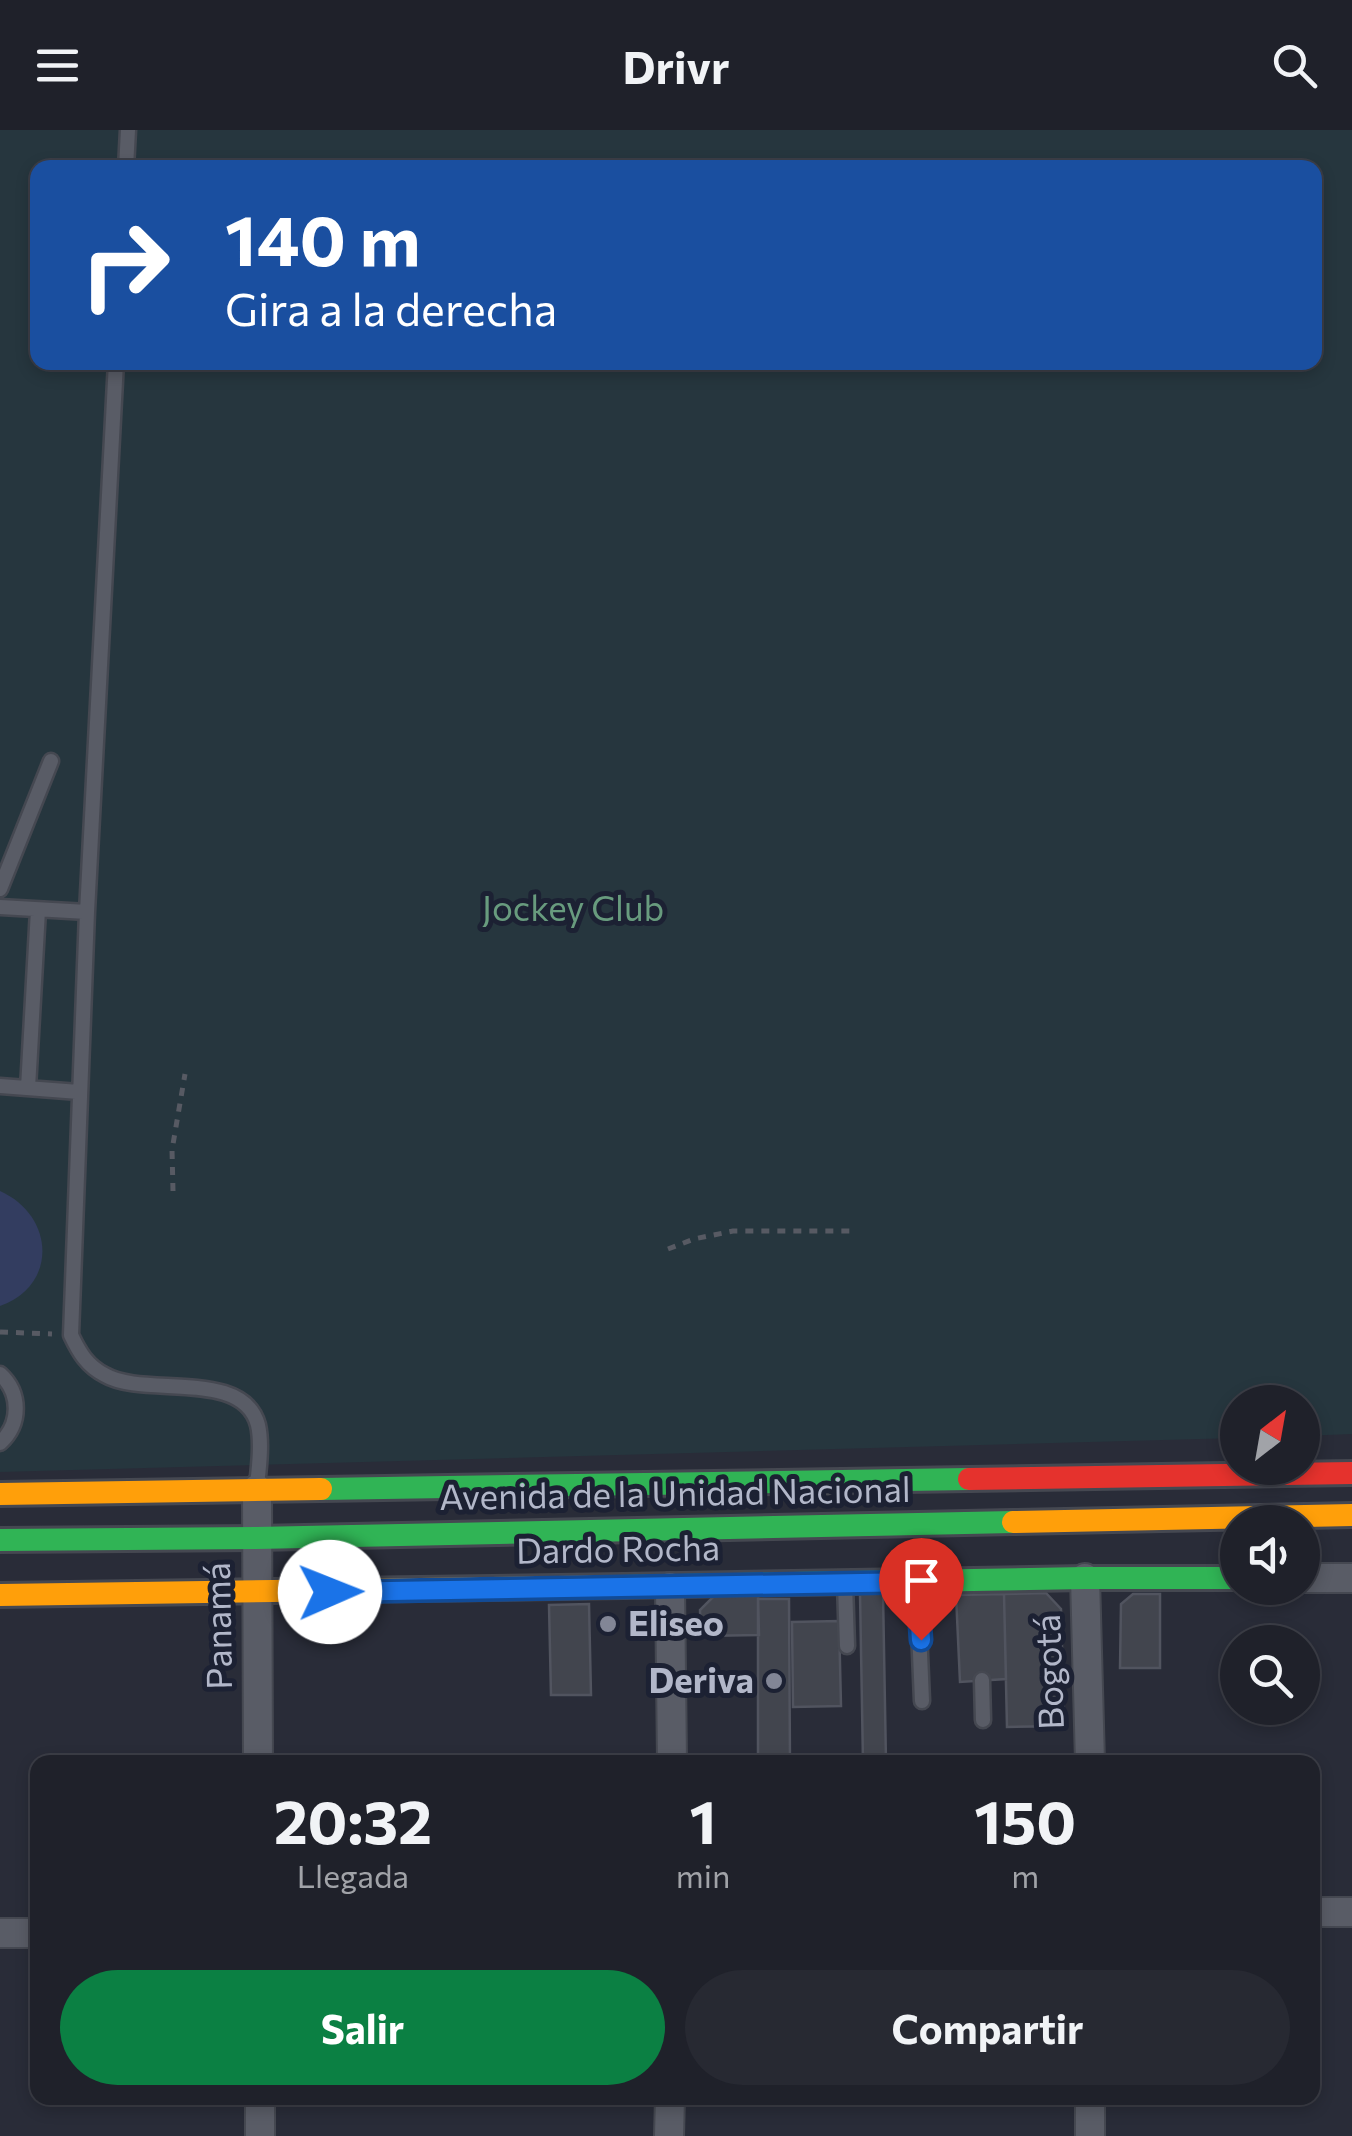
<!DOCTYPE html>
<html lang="es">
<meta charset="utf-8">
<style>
body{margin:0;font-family:Commissioner,sans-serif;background:#272932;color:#f1f3f6;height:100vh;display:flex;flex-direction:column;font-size:38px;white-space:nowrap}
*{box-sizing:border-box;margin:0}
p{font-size:32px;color:#a1a3a8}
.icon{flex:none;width:55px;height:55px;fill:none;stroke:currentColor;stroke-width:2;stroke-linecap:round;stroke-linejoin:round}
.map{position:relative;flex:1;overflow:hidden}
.panel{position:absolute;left:30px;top:1625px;width:1290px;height:350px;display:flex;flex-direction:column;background:#1f212a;border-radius:20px;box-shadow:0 5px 15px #0003,0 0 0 2px #3c3e47}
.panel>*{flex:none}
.guide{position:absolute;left:30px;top:30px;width:1292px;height:210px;border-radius:20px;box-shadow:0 5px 15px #0003,0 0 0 2px #3c3e47;background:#1a4fa0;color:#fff;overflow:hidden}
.needle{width:65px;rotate:31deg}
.controls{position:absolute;left:1220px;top:1255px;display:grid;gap:20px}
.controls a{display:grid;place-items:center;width:100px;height:100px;border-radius:50%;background:#1f212a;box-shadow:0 5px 15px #0003,0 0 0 2px #3c3e47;font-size:50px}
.pin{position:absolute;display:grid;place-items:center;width:85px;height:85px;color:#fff;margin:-102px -42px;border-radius:50% 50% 50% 0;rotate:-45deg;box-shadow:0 0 10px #0007}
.pin .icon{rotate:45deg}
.me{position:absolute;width:110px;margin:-55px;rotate:89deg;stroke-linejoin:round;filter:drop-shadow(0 0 8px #0008)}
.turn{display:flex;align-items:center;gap:35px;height:210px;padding:0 30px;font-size:45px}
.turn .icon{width:130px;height:130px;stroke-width:2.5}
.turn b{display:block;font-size:70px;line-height:85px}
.eta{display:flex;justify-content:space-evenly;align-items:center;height:170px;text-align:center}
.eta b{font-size:60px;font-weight:700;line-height:70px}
.cta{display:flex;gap:20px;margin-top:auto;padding:20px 30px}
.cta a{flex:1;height:115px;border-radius:60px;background:#0b8043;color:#fff;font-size:40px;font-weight:700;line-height:115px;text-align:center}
.cta a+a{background:#272932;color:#f1f3f6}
header{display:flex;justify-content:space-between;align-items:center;height:130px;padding:0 30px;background:#1f212a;font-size:45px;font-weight:700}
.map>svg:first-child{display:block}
</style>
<header><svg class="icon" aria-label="menu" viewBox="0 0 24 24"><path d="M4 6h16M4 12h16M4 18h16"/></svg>Drivr<svg class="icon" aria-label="search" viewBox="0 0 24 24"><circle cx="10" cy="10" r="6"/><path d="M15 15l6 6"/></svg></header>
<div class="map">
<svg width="1352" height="2006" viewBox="0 0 1352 2006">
<rect width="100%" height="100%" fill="#292c38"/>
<path fill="#26363e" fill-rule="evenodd" d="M 0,0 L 1352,0 L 1352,1304 L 1303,1306 L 1302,1272 L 1238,1272 L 1237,1308 L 0,1342 ZM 38,38 L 1315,38 L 1315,232 L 38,232 Z"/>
<path fill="#333d60" d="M 0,1061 C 54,1085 59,1155 0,1176 Z"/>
<path fill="#42454e" stroke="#51545f" stroke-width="2.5" d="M 860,1463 L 883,1463 L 886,1632 L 863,1632 Z
M 1046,1463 L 1061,1479 L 1064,1596 L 1007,1597 L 1004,1464 Z
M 1004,1464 L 1006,1549 L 960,1552 L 956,1465 Z
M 1133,1464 L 1160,1464 L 1160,1538 L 1120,1538 L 1121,1474 Z
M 758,1465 L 759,1505 L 701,1506 L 700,1480 L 714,1466 Z
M 758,1469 L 789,1469 L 790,1632 L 758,1632 Z
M 589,1474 L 591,1565 L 551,1565 L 549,1475 Z
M 839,1491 L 841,1576 L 793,1577 L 792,1492 Z"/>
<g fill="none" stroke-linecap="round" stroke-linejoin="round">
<defs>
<path id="lane" d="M 126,38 L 128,0
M 116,232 L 87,782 L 71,1205 C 79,1222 87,1236 105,1245 C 144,1268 243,1238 258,1295 C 262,1313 259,1337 257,1356
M 0,759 L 51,631
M 0,777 L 87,782
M 0,956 L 79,962
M 28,958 L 38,780
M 0,1244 C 21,1263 21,1294 0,1313
M 917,1452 L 922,1571
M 845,1454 L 847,1516
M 982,1550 L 983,1590"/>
<path id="street" d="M 257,1359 L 258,1632
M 1085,1448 L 1090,1632
M 1302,1448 L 1352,1448
M 670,1457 L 672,1632
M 1312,1782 L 1352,1782
M 0,1803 L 38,1803
M 260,1968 L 260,2006
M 669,2006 L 670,1968
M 1090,2006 L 1090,1968"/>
<path id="fast" d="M 321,1359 L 969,1349
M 0,1410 L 256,1408 L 1013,1392
M 624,1456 L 1085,1448 L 1238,1448"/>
<path id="slow" d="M 0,1364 L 321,1359
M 1013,1392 L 1352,1385
M 0,1465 L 624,1456"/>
<path id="jam" d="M 969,1349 L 1352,1343"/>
</defs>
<use href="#lane" stroke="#454851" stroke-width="19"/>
<use href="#street" stroke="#454851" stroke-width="32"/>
<use href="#fast" stroke="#454851" stroke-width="28"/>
<use href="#slow" stroke="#454851" stroke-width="28"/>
<use href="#jam" stroke="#454851" stroke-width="28"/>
<path stroke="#575a63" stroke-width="5" stroke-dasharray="8 8" stroke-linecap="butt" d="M 173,1061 L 172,1020 L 185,944
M 668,1119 L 694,1109 L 733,1101 L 851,1101
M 0,1202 L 52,1204"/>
<use href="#lane" stroke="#595c66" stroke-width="14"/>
<use href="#street" stroke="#595c66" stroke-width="28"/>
<use href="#fast" stroke="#30b455" stroke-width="22"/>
<use href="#slow" stroke="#ff9f0a" stroke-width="22"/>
<use href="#jam" stroke="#e5322d" stroke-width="22"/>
</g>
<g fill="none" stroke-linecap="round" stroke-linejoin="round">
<defs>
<path id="route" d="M 330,1462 L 917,1452 L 921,1510"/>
</defs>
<use href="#route" stroke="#114b97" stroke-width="25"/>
<use href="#route" stroke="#1a73e8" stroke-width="18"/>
</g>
<g fill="#828696" stroke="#1c2133" stroke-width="4">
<circle cx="608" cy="1494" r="10"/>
<circle cx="774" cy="1551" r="10"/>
</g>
<g text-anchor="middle" stroke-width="10" stroke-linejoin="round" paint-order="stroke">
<g font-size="35" fill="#689b7e" stroke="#1c2133">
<text x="573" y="791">Jockey Club</text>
</g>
<g font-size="35" fill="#b2b7c9" stroke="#1c2133">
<text transform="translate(675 1364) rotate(-1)" y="12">Avenida de la Unidad Nacional</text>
<text transform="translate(618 1420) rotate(-1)" y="12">Dardo Rocha</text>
<text transform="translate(219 1496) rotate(-91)" y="12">Panamá</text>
<text transform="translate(1050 1542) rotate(-92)" y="12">Bogotá</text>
</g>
<g font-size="35" font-weight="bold" fill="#b2b7c9" stroke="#1c2133" text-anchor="start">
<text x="628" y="1506">Eliseo</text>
<text x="754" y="1563" text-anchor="end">Deriva</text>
</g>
</g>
</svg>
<div class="controls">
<a><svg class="needle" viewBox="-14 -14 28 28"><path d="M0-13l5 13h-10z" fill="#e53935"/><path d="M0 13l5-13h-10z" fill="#a1a3a8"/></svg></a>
<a><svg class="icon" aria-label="sound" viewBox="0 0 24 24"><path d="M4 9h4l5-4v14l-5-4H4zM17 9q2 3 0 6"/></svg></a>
<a><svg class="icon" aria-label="search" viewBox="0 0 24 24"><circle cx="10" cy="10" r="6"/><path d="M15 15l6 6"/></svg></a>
</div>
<div class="pin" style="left:921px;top:1510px;background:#d93025"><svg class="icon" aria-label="arrive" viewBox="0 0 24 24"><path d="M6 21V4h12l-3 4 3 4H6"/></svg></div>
<svg class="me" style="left:330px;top:1462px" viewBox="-20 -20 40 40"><circle r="19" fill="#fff"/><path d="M0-13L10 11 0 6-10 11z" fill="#1a73e8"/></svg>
<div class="guide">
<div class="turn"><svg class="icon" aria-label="right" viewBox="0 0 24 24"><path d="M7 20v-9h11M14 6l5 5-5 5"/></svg><div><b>140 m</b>Gira a la derecha</div></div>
</div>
<section class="panel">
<div class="eta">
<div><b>20:32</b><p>Llegada</p></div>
<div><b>1</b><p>min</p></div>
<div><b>150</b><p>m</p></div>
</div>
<div class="cta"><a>Salir</a><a>Compartir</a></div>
</section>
</div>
